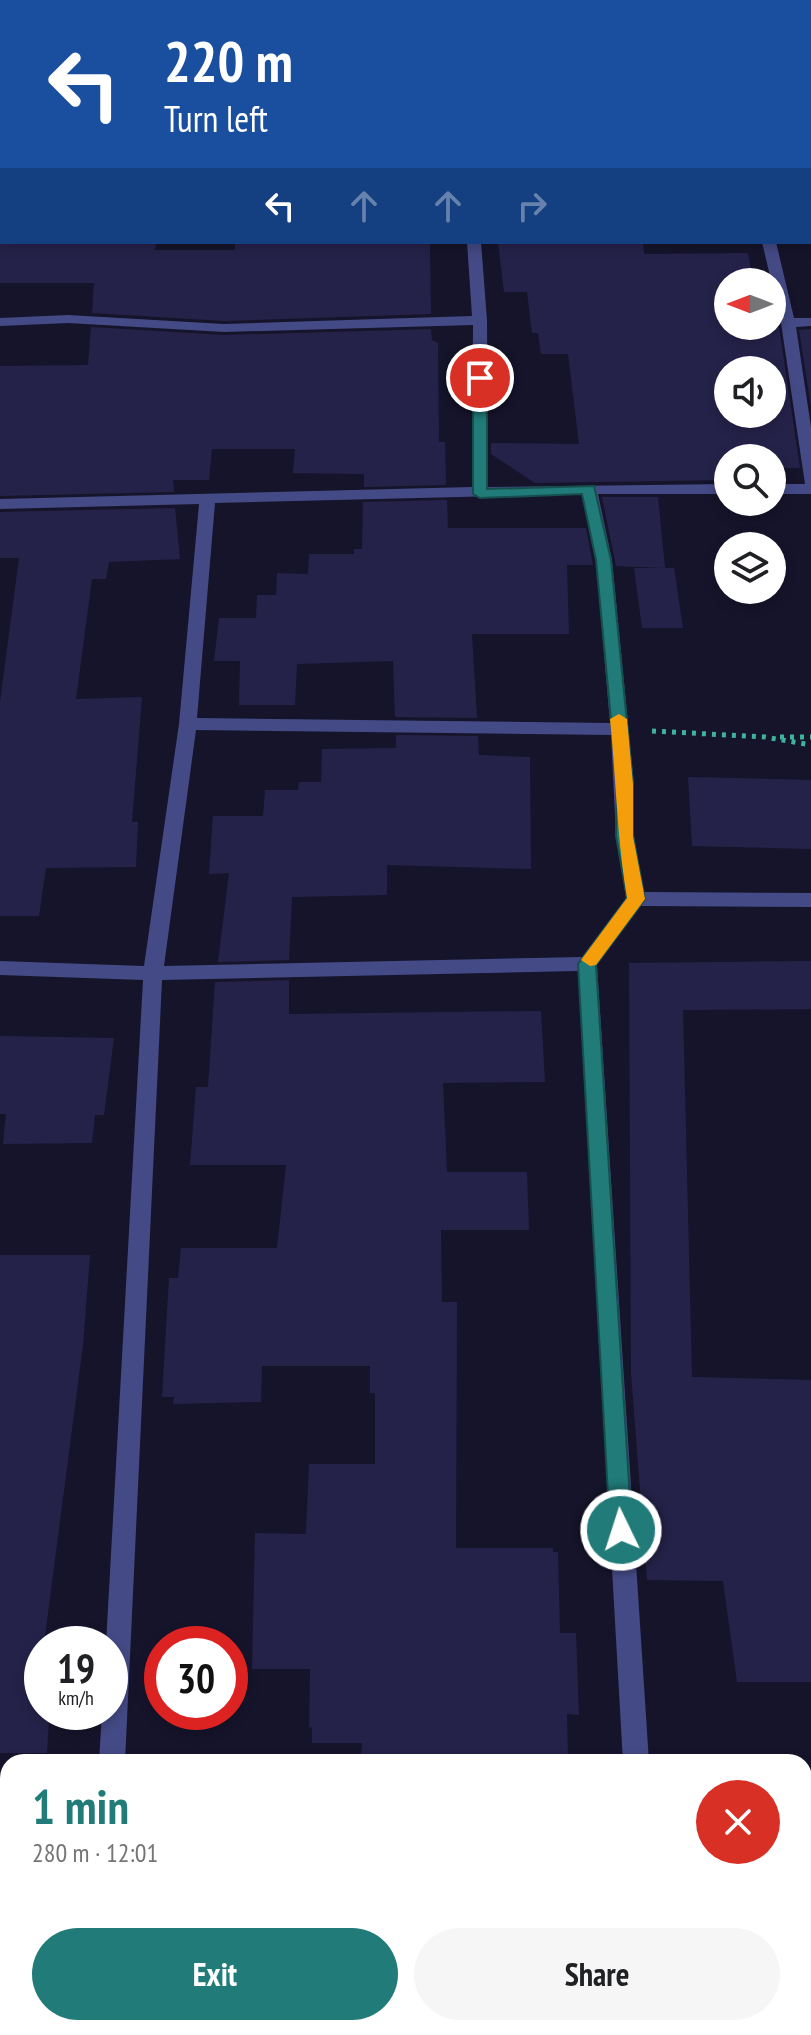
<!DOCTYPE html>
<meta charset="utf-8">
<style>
body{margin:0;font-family:"PT Sans Narrow",sans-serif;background:#f6f6f6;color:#202124;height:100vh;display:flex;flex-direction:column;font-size:30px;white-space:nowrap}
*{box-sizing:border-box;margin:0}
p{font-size:26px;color:#757577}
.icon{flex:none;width:44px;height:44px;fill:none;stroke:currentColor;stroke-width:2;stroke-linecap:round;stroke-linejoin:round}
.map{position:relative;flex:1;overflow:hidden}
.panel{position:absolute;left:0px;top:1754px;width:812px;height:282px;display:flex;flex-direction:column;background:#fff;border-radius:24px 24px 0 0;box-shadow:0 4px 12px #0003}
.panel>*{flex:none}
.guide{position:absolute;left:0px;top:0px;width:812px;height:244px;box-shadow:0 4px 12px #0003;background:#1a4fa0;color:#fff;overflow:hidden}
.needle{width:52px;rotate:270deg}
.tools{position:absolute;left:714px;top:268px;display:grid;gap:16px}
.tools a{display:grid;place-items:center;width:72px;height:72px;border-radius:50%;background:#fff;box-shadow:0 4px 12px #0003;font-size:40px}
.speed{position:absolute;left:24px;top:1626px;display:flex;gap:16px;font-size:40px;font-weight:700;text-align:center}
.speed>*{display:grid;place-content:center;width:104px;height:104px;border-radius:50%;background:#fff;box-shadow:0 4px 12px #0003;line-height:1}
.speed small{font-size:20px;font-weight:400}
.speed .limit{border:12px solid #d22;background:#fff;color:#111}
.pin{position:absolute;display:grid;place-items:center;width:68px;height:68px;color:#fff;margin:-34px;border:4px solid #fff;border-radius:50%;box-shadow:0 2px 8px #0007}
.me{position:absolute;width:88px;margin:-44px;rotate:356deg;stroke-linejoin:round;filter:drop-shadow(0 0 6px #0008)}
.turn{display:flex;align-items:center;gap:28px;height:168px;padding:0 32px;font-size:36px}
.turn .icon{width:104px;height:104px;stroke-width:2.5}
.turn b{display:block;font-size:56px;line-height:68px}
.lanes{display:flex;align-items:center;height:76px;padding:0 32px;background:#0003;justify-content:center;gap:40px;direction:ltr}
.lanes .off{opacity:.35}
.round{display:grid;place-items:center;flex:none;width:84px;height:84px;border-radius:42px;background:#f6f6f6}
.headline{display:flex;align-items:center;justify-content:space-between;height:136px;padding:0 32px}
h1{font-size:48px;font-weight:700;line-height:60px;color:#207b79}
.action{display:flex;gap:16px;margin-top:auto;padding:16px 32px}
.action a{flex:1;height:92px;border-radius:48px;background:#207b79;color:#fff;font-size:32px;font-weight:700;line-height:92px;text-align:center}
.action a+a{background:#f6f6f6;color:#202124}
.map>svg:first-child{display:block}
</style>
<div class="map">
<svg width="811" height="2035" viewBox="0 0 811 2035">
<rect width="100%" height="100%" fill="#15142b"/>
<path fill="#25224a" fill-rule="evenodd" d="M 0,242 L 156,242 L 155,250 L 235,250 L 235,242 L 430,242 L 431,314 L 224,321 L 92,313 L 94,283 L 0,283 Z
M 498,242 L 643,242 L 644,254 L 748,253 L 753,282 L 728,282 L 728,326 L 779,327 L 800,468 L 779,468 L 772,472 L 772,458 L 728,458 L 728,480 L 535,483 L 491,454 L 491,443 L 579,444 L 568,354 L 541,354 L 538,333 L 532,333 L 527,292 L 504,292 ZM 728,370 L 772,370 L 772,414 L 728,414 Z
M 91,327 L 224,335 L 431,329 L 432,340 L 438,343 L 439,442 L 445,442 L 446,485 L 364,487 L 364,474 L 293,473 L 295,449 L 212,449 L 209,480 L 173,480 L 174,492 L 0,496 L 0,366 L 88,365 Z
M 811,329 L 811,407 L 799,330 Z
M 602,497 L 658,497 L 665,568 L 674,568 L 683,628 L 642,628 L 634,568 L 663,568 L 616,566 Z
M 447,500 L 448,528 L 586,528 L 593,565 L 567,565 L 569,634 L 472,634 L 477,718 L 395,717 L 393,661 L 297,664 L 295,705 L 239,705 L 240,661 L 214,661 L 219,618 L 256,618 L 257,595 L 276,595 L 277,573 L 308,574 L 309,554 L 354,554 L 354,549 L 362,549 L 363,502 Z
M 175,508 L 180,559 L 109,562 L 106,579 L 92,579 L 76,699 L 142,697 L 132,822 L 138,822 L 136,867 L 46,868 L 39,916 L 0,916 L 0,702 L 19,558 L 0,558 L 0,512 Z
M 396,735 L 478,736 L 479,755 L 530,757 L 531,869 L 387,865 L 387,895 L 292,897 L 289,960 L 218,962 L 229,873 L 209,874 L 213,816 L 263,816 L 265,790 L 298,790 L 299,782 L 321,782 L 322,749 L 396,748 Z
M 688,777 L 811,780 L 811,849 L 692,846 Z
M 811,961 L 811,1009 L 683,1010 L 692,1377 L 811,1380 L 811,1682 L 737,1682 L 723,1581 L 647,1580 L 631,1373 L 629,963 Z
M 289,980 L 289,1014 L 541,1011 L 545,1082 L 443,1083 L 447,1172 L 527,1172 L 529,1230 L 441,1230 L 442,1302 L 457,1302 L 456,1548 L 553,1548 L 553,1552 L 558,1552 L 560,1633 L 576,1633 L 579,1715 L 567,1714 L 568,1760 L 361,1762 L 362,1743 L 312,1743 L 312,1727 L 309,1728 L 310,1669 L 252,1669 L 255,1533 L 306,1534 L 309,1464 L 375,1464 L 375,1393 L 370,1393 L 370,1366 L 262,1366 L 261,1402 L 173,1404 L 174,1397 L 162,1397 L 169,1278 L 178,1278 L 181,1248 L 277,1248 L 286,1165 L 190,1165 L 196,1087 L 208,1087 L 215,982 Z
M 0,1036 L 114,1038 L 104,1115 L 95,1115 L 92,1143 L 3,1144 L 6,1114 L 0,1114 Z
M 0,1255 L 90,1255 L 83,1345 L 45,1636 L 71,1635 L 70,1644 L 42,1644 L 42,1712 L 64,1712 L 64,1718 L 49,1719 L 47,1753 L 0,1753 Z"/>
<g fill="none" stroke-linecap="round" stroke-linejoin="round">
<path stroke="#3eb39c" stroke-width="5" stroke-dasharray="4 6" stroke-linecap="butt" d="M 652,731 L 765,737 L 811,745
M 780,737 L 811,737"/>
<path fill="#444a85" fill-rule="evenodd" d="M 695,0 L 707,0 L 708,2 L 696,2 Z
M 0,78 L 2,78 L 2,86 L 0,86 Z
M 810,81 L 811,81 L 811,89 L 810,89 Z
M 0,173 L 2,173 L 2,181 L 0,181 Z
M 467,242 L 481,242 L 487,320 L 488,487 L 728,484 L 728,494 L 598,494 L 612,560 L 634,784 L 634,836 L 644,892 L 811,893 L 811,907 L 641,906 L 597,965 L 649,1762 L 623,1762 L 578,971 L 162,980 L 125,1762 L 99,1762 L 102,1712 L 110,1712 L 110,1644 L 106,1644 L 143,980 L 0,975 L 0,961 L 144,966 L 179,724 L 199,504 L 0,509 L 0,499 L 472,487 L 473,325 L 224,332 L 68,323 L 0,326 L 0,318 L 68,315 L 224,324 L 472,316 ZM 582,494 L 596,560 L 610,723 L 197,718 L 215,503 ZM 196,730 L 611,735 L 616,836 L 626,898 L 582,957 L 164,966 Z
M 762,242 L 776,242 L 794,318 L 811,318 L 811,326 L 796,327 L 811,427 L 811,494 L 772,494 L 772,484 L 805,484 L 781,323 Z
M 0,1799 L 8,1799 L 8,1825 L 0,1825 Z
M 804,1801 L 811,1801 L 811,1827 L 804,1827 Z"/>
</g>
<path fill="#207b79" stroke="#15504f" stroke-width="2" d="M 480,374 L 487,378 L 487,489 L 594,486 L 611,560 L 633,784 L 633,836 L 645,899 L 596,965 L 632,1530 L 629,1537 L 621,1539 L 613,1537 L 610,1530 L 578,964 L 627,898 L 616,836 L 617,784 L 596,560 L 582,494 L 480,498 L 473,494 L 473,378 Z"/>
<path fill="#f59e0b" d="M 619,714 L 627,719 L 633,784 L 633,836 L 645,899 L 596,965 L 590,966 L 581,960 L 627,898 C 617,838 616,779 610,719 Z"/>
</svg>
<div class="tools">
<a><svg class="needle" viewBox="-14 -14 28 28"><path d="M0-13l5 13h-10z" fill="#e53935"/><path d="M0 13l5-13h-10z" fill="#757577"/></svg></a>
<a><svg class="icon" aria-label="sound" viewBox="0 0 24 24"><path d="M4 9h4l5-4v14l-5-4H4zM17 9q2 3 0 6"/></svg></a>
<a><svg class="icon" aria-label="search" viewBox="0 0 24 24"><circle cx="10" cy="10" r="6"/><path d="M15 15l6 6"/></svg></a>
<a><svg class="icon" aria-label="layers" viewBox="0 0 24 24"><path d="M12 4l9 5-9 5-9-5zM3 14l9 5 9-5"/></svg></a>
</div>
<div class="speed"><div>19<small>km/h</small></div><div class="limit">30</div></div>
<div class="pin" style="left:480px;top:378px;background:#d93025"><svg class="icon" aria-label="arrive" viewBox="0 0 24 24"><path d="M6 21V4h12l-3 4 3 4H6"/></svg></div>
<svg class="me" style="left:621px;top:1530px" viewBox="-20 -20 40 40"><circle r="17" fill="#207b79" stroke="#fff" stroke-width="3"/><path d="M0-11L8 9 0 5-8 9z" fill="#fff"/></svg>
<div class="guide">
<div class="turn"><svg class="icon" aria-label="left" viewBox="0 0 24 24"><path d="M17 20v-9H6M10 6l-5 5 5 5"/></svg><div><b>220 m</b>Turn left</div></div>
<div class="lanes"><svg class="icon" aria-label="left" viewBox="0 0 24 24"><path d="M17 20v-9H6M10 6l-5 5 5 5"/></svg><svg class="icon off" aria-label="ahead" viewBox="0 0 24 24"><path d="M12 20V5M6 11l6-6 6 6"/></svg><svg class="icon off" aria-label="ahead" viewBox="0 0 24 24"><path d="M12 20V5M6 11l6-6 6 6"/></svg><svg class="icon off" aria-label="right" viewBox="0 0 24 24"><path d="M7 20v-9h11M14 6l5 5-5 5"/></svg></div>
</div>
<section class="panel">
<div class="headline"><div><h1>1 min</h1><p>280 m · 12:01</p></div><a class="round" style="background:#d93025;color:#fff"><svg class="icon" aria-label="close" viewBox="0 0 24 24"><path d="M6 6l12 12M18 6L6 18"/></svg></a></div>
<div class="action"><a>Exit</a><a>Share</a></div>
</section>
</div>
